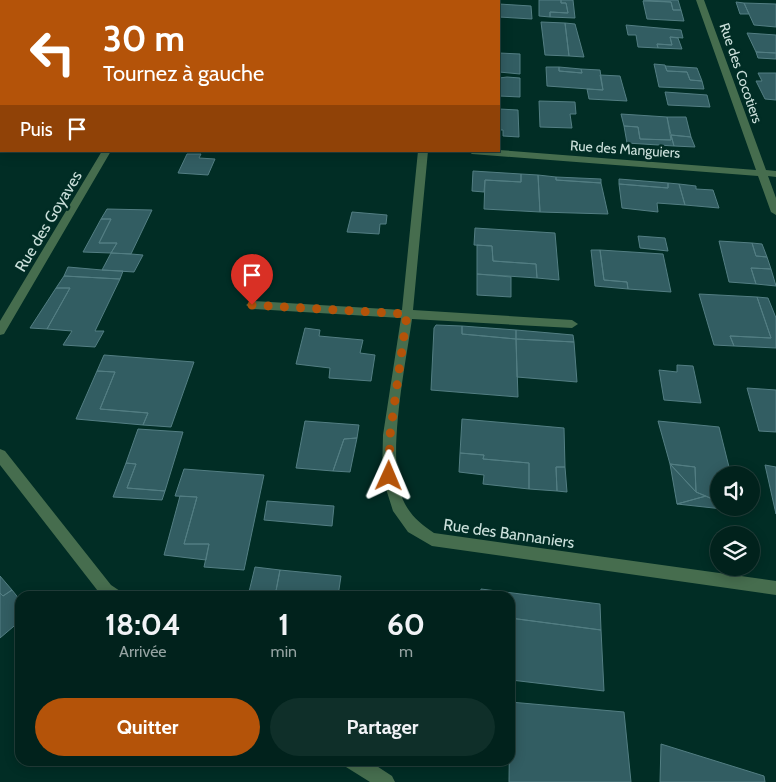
<!DOCTYPE html>
<html lang="fr">
<meta charset="utf-8">
<style>
body{margin:0;font-family:Cabin,sans-serif;background:#0f2f29;color:#f1f3f6;height:100vh;display:flex;flex-direction:column;font-size:19px;white-space:nowrap}
*{box-sizing:border-box;margin:0}
p{font-size:16px;color:#96a4a3}
.icon{flex:none;width:28px;height:28px;fill:none;stroke:currentColor;stroke-width:2;stroke-linecap:round;stroke-linejoin:round}
.map{position:relative;flex:1;overflow:hidden}
.sheet{position:absolute;left:15px;top:591px;width:500px;height:175px;display:flex;flex-direction:column;background:#01221c;border-radius:15px;box-shadow:0 2px 12px #0003,0 0 0 1px #233f3b}
.sheet>*{flex:none}
.banner{position:absolute;left:0px;top:0px;width:500px;height:152px;box-shadow:0 2px 12px #0003,0 0 0 1px #233f3b;background:#b45309;color:#fff;overflow:hidden}
.controls{position:absolute;left:710px;top:466px;display:grid;gap:10px}
.controls a{display:grid;place-items:center;width:50px;height:50px;border-radius:50%;background:#01221c;box-shadow:0 2px 12px #0003,0 0 0 1px #233f3b;font-size:25px}
.pin{position:absolute;display:grid;place-items:center;width:42px;height:42px;color:#fff;margin:-51px -21px;border-radius:50% 50% 50% 0;rotate:-45deg;box-shadow:0 0 5px #0007}
.pin .icon{rotate:45deg}
.me{position:absolute;width:55px;margin:-28px;rotate:1deg;stroke-linejoin:round;filter:drop-shadow(0 0 4px #0008)}
.turn{display:flex;align-items:center;gap:18px;height:105px;padding:0 20px;font-size:22px}
.turn .icon{width:65px;height:65px;stroke-width:2.5}
.turn b{display:block;font-size:35px;line-height:42px}
.then{display:flex;align-items:center;height:48px;padding:0 20px;background:#0003;gap:10px;font-size:19px}
.eta{display:flex;justify-content:space-evenly;align-items:center;height:85px;text-align:center}
.eta b{font-size:30px;font-weight:700;line-height:35px}
.button{display:flex;gap:10px;margin-top:auto;padding:10px 20px}
.button a{flex:1;height:58px;border-radius:30px;background:#b45309;color:#fff;font-size:20px;font-weight:700;line-height:58px;text-align:center}
.button a+a{background:#0f2f29;color:#f1f3f6}
.map>svg:first-child{display:block}
</style>
<div class="map">
<svg width="776" height="782" viewBox="0 0 776 782">
<rect width="100%" height="100%" fill="#012d25"/>
<path fill="#325d62" stroke="#537e83" d="M 539,0 L 561,0 L 561,3 L 566,3 L 568,13 L 550,12 L 550,17 L 539,16 Z
M 561,0 L 573,0 L 575,18 L 550,17 L 550,12 L 568,13 L 566,3 L 561,3 Z
M 678,0 L 681,10 L 673,10 L 671,2 L 643,0 Z
M 643,1 L 671,2 L 673,10 L 681,10 L 684,21 L 647,19 Z
M 736,2 L 744,3 L 749,14 L 740,14 Z
M 744,3 L 776,4 L 776,27 L 754,25 Z
M 499,4 L 531,6 L 532,19 L 499,17 Z
M 541,22 L 565,23 L 569,56 L 545,55 Z
M 565,23 L 575,24 L 584,57 L 569,56 Z
M 626,25 L 681,30 L 683,38 L 670,37 L 672,45 L 657,44 L 658,48 L 638,47 L 636,35 L 628,35 Z
M 747,33 L 776,35 L 776,53 L 756,52 Z
M 670,37 L 678,38 L 682,49 L 658,48 L 657,44 L 672,45 Z
M 756,52 L 776,53 L 776,59 L 758,58 Z
M 499,53 L 520,54 L 520,74 L 499,72 Z
M 654,64 L 665,65 L 667,71 L 687,72 L 690,80 L 702,81 L 704,89 L 659,87 Z
M 665,66 L 697,68 L 702,81 L 690,80 L 687,72 L 667,71 Z
M 546,67 L 559,67 L 559,71 L 582,73 L 581,69 L 600,70 L 603,90 L 547,86 Z
M 559,67 L 581,69 L 582,73 L 559,71 Z
M 758,73 L 776,73 L 776,100 L 765,99 L 756,81 L 762,81 Z
M 600,75 L 620,76 L 627,101 L 589,99 L 587,89 L 603,90 Z
M 507,77 L 520,78 L 520,97 L 499,96 L 499,78 Z
M 665,92 L 707,95 L 710,107 L 668,105 Z
M 539,101 L 575,102 L 576,114 L 570,114 L 572,128 L 540,127 Z
M 499,109 L 518,110 L 519,137 L 503,136 L 503,130 L 499,130 Z
M 621,114 L 667,117 L 671,140 L 640,139 L 638,127 L 624,126 Z
M 667,117 L 686,117 L 691,137 L 671,135 Z
M 624,126 L 638,127 L 640,139 L 671,140 L 671,135 L 674,146 L 627,143 Z
M 671,135 L 691,137 L 695,147 L 674,146 Z
M 187,154 L 201,154 L 199,158 L 215,159 L 208,175 L 178,173 Z
M 473,171 L 521,174 L 521,182 L 485,180 L 484,192 L 472,191 Z
M 521,174 L 538,175 L 540,212 L 484,209 L 485,180 L 521,182 Z
M 538,175 L 556,177 L 556,180 L 601,183 L 608,214 L 540,212 Z
M 556,177 L 601,179 L 601,183 L 556,180 Z
M 619,179 L 668,183 L 668,188 L 619,184 Z
M 668,183 L 679,184 L 685,205 L 657,203 L 658,212 L 622,208 L 619,184 L 668,188 Z
M 679,184 L 696,186 L 696,189 L 713,190 L 719,208 L 685,205 Z
M 107,209 L 152,210 L 131,254 L 111,253 L 117,243 L 99,243 L 111,219 L 101,219 Z
M 352,212 L 387,215 L 386,224 L 380,224 L 379,234 L 347,232 Z
M 101,219 L 111,219 L 99,243 L 117,243 L 111,253 L 83,252 Z
M 475,228 L 555,233 L 559,280 L 537,278 L 536,264 L 493,261 L 492,246 L 474,245 Z
M 638,236 L 665,238 L 668,251 L 640,248 Z
M 719,241 L 752,243 L 756,256 L 767,257 L 771,269 L 751,268 L 756,284 L 729,282 Z
M 752,243 L 762,244 L 767,257 L 756,256 Z
M 477,245 L 492,246 L 493,261 L 536,264 L 537,278 L 477,274 Z
M 591,250 L 600,250 L 604,280 L 627,282 L 628,289 L 595,286 Z
M 600,250 L 663,254 L 671,292 L 628,289 L 627,282 L 604,280 Z
M 111,253 L 131,254 L 143,255 L 134,272 L 102,270 Z
M 68,267 L 102,270 L 123,271 L 120,279 L 64,276 Z
M 751,268 L 771,269 L 776,286 L 756,284 Z
M 477,274 L 511,277 L 511,297 L 477,295 Z
M 64,276 L 120,279 L 95,331 L 104,331 L 95,347 L 63,345 L 72,331 L 47,329 L 70,288 L 56,288 Z
M 56,288 L 70,288 L 47,329 L 30,328 Z
M 699,294 L 757,297 L 771,338 L 730,336 L 734,346 L 714,345 Z
M 757,297 L 768,298 L 776,318 L 776,348 L 734,346 L 730,336 L 771,338 Z
M 436,325 L 462,326 L 462,334 L 516,339 L 518,397 L 431,390 L 434,328 Z
M 462,326 L 516,330 L 516,339 L 462,334 Z
M 305,328 L 320,330 L 319,336 L 363,340 L 360,353 L 375,355 L 371,381 L 329,378 L 330,368 L 296,364 Z
M 516,330 L 573,335 L 574,342 L 516,339 Z
M 516,339 L 574,342 L 577,382 L 517,377 Z
M 104,355 L 194,362 L 171,427 L 143,425 L 148,413 L 100,409 L 115,372 L 97,371 Z
M 677,365 L 693,366 L 701,403 L 664,400 L 659,370 L 677,372 Z
M 97,371 L 115,372 L 100,409 L 148,413 L 143,425 L 76,419 Z
M 747,388 L 776,390 L 776,432 L 759,431 Z
M 462,419 L 564,428 L 565,467 L 556,467 L 557,491 L 529,489 L 529,463 L 483,459 L 484,455 L 460,453 Z
M 305,421 L 359,425 L 357,438 L 344,439 L 333,471 L 296,468 Z
M 658,421 L 719,427 L 731,475 L 719,475 L 719,502 L 696,492 L 695,467 L 670,464 Z
M 138,429 L 183,432 L 165,491 L 127,488 L 136,464 L 126,463 Z
M 357,438 L 350,472 L 333,471 L 344,439 Z
M 460,453 L 484,455 L 483,459 L 529,463 L 529,489 L 483,484 L 484,475 L 459,472 Z
M 126,463 L 136,464 L 127,488 L 165,491 L 162,500 L 113,497 Z
M 670,464 L 695,467 L 696,492 Z
M 670,464 L 696,492 L 706,496 L 677,504 Z
M 765,465 L 776,467 L 776,514 Z
M 556,467 L 565,467 L 567,492 L 557,491 Z
M 184,469 L 264,475 L 244,570 L 204,567 L 209,544 L 184,544 L 197,497 L 175,496 Z
M 180,496 L 197,497 L 184,544 L 209,544 L 206,560 L 164,555 Z
M 706,496 L 719,502 L 719,508 L 732,508 L 741,511 L 677,504 Z
M 267,501 L 334,506 L 332,526 L 264,520 Z
M 255,567 L 280,570 L 275,596 L 248,596 Z
M 280,570 L 341,576 L 338,596 L 275,596 Z
M 0,576 L 12,590 L 3,596 L 0,593 Z
M 481,589 L 600,604 L 601,630 L 510,618 L 510,641 L 510,596 L 480,596 Z
M 12,590 L 20,600 L 20,621 L 0,638 L 0,593 L 3,596 Z
M 510,618 L 601,630 L 604,691 L 511,680 Z
M 510,702 L 624,712 L 631,782 L 509,782 Z
M 661,744 L 764,776 L 765,782 L 660,782 Z"/>
<g fill="none" stroke-linecap="round" stroke-linejoin="round">
<path fill="#466d4e" fill-rule="evenodd" d="M 441,0 L 449,0 L 449,1 L 442,1 Z
M 696,0 L 704,0 L 766,170 L 776,171 L 776,177 L 768,176 L 776,198 L 776,215 L 771,212 L 758,176 L 472,154 L 468,151 L 499,150 L 756,170 Z
M 0,128 L 1,128 L 1,134 L 0,134 Z
M 102,151 L 111,151 L 4,334 L 0,335 L 0,321 Z
M 418,151 L 428,151 L 413,310 L 572,320 L 578,324 L 572,328 L 412,319 C 406,363 384,466 405,504 C 412,517 422,525 434,533 L 776,581 L 776,595 L 432,546 L 408,532 L 393,511 L 382,476 L 383,435 L 401,318 L 252,309 L 246,305 L 252,301 L 402,310 Z
M 0,449 L 5,451 L 111,585 L 120,591 L 123,596 L 101,595 L 0,465 Z
M 343,761 L 369,761 L 392,776 L 395,782 L 370,782 L 346,767 Z"/>
</g>
<g fill="none" stroke-linecap="round" stroke-linejoin="round">
<path stroke="#b45309" stroke-width="9" stroke-dasharray="0 16.2" d="M 252,305 L 407,314 L 390,435 L 389,476"/>
</g>
<g text-anchor="middle" stroke-width="5" stroke-linejoin="round" paint-order="stroke">
<g font-size="14" fill="#cbe0db" stroke="#012d25">
<text transform="translate(741 73) rotate(71)" y="5">Rue des Cocotiers</text>
<text transform="translate(625 149) rotate(4)" y="5">Rue des Manguiers</text>
</g>
<g font-size="16" fill="#cbe0db" stroke="#012d25">
<text transform="translate(48 221) rotate(-59)" y="6">Rue des Goyaves</text>
<text transform="translate(509 533) rotate(8)" y="6">Rue des Bannaniers</text>
</g>
</g>
</svg>
<div class="controls">
<a><svg class="icon" aria-label="sound" viewBox="0 0 24 24"><path d="M4 9h4l5-4v14l-5-4H4zM17 9q2 3 0 6"/></svg></a>
<a><svg class="icon" aria-label="layers" viewBox="0 0 24 24"><path d="M12 4l9 5-9 5-9-5zM3 14l9 5 9-5"/></svg></a>
</div>
<div class="pin" style="left:252px;top:305px;background:#d93025"><svg class="icon" aria-label="arrive" viewBox="0 0 24 24"><path d="M6 21V4h12l-3 4 3 4H6"/></svg></div>
<svg class="me" style="left:389px;top:476px" viewBox="-20 -20 40 40"><path d="M0-17L14 15 0 8-14 15z" fill="#b45309" stroke="#fff" stroke-width="4"/></svg>
<div class="banner">
<div class="turn"><svg class="icon" aria-label="left" viewBox="0 0 24 24"><path d="M17 20v-9H6M10 6l-5 5 5 5"/></svg><div><b>30 m</b>Tournez à gauche</div></div>
<div class="then">Puis<svg class="icon" aria-label="arrive" viewBox="0 0 24 24"><path d="M6 21V4h12l-3 4 3 4H6"/></svg></div>
</div>
<section class="sheet">
<div class="eta">
<div><b>18:04</b><p>Arrivée</p></div>
<div><b>1</b><p>min</p></div>
<div><b>60</b><p>m</p></div>
</div>
<div class="button"><a>Quitter</a><a>Partager</a></div>
</section>
</div>
